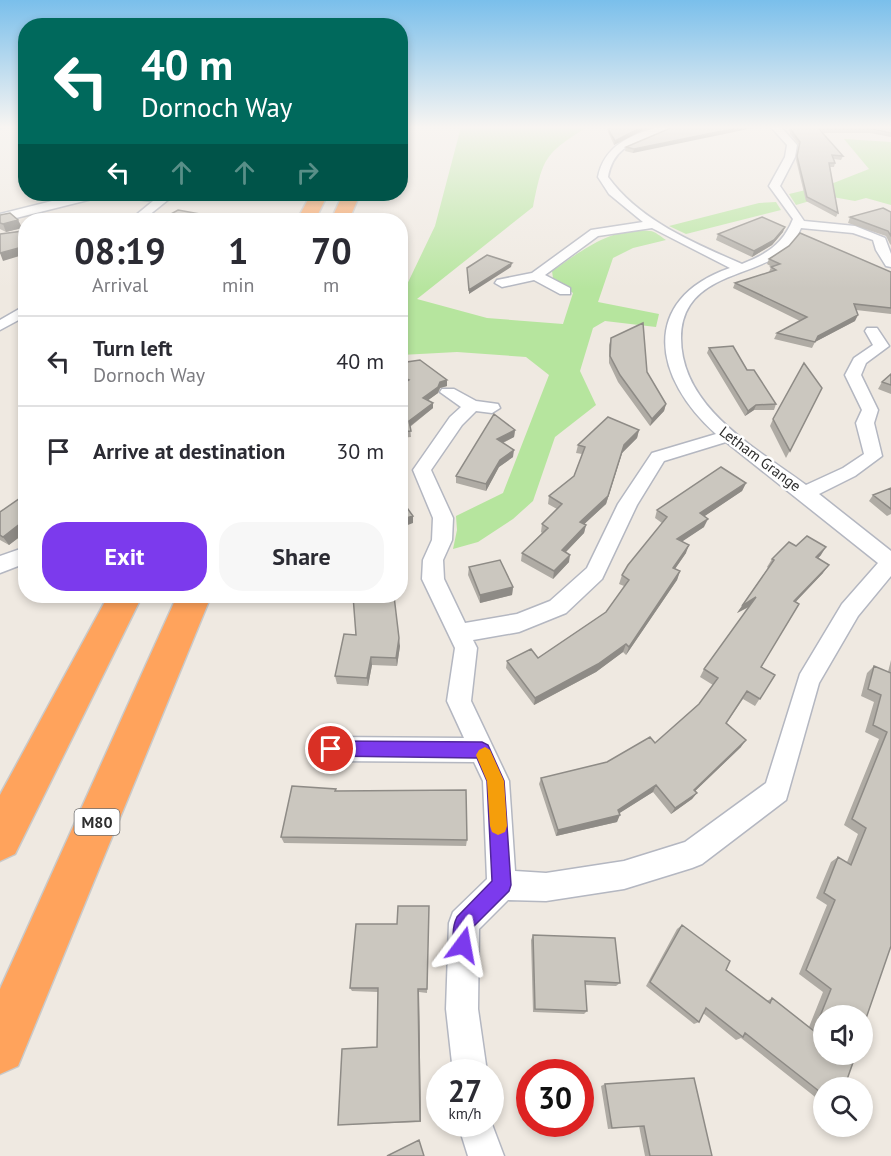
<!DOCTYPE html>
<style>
body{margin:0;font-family:"PT Sans",sans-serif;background:#f7f7f7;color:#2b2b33;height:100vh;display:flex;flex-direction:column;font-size:22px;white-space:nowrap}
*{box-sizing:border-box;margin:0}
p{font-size:20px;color:#7c7c81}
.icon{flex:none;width:33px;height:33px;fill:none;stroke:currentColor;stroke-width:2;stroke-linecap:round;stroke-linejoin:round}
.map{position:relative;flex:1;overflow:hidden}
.panel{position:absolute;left:18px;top:213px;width:390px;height:390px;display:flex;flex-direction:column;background:#fff;border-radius:24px;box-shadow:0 3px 9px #0003}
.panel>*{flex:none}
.banner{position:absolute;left:18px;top:18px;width:390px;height:183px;border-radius:24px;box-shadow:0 3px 9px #0003;background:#00695c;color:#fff;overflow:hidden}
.controls{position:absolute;left:813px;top:1005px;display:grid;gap:12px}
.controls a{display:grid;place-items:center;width:60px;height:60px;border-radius:50%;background:#fff;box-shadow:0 3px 9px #0003;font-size:30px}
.speed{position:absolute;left:426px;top:1059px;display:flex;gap:12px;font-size:30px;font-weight:700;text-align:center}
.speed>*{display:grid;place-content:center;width:78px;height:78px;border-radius:50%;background:#fff;box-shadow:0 3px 9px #0003;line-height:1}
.speed small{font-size:15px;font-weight:400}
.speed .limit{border:9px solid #d22;background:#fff;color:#111}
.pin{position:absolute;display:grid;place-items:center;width:51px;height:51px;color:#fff;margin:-26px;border:3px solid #fff;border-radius:50%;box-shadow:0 2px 6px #0007}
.me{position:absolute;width:66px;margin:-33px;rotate:13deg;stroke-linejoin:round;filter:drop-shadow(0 0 4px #0008)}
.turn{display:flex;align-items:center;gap:21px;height:126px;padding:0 24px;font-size:27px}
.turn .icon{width:78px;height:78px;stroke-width:2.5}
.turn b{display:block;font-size:42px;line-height:51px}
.lanes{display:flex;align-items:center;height:57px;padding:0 24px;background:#0003;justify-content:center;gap:30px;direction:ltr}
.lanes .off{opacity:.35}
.eta{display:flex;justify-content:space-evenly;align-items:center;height:102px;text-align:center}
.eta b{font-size:36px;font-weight:600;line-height:42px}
.cta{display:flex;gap:12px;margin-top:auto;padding:12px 24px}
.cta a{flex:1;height:69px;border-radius:24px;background:#7c3aed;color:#fff;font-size:24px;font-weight:600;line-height:69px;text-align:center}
.cta a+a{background:#f7f7f7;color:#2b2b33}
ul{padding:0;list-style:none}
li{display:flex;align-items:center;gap:18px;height:90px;padding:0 24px;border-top:2px solid #e1e1e2}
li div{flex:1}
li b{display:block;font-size:22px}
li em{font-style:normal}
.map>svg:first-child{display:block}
</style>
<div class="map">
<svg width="891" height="1156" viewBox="0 0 891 1156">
<rect width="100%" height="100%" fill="#efe9e1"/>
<path fill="#b6e59e" d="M 461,127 L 587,127 C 544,154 543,158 533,207 L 417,299 L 487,318 L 563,324 L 573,293 L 553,278 L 552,271 C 580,252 613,225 650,231 C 655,231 661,237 666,240 L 633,248 L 613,258 L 598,302 L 659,314 L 656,327 L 605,321 L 593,328 L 580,371 L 596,405 L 555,437 L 533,501 L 513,519 L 478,542 L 453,549 L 457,530 L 456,516 L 503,493 L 549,375 L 526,357 L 457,352 L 401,355 L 401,297 L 435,226 Z
M 844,139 L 891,142 L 891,205 L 866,198 L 855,201 L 827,196 L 796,205 L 789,194 L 831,184 L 869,169 Z
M 776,202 L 781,210 L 686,234 L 669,226 L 759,203 Z"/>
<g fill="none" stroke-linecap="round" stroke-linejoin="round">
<path fill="#75cff0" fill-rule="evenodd" d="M 2,127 L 7,127 L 0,130 L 0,128 Z"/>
<defs>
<path id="minor" d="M 658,127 L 675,127 C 648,144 616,136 608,177 C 640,221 694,243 742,264 C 767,254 783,244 793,219 L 769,186 L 785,157 L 787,145 L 771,127 L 781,127 L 797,145 L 795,157 L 780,186 L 804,221 L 855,226 L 885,238 L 891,254 L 891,267 L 886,266 L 876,250 L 873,240 L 853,233 L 801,228 C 787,264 746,267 716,283 C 693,295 681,312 681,338 C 681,408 756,448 806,485 L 843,468 L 864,454 L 856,423 L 862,410 L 845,375 L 854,358 L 873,345 L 865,331 L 867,328 L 877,328 L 889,346 L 866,363 L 861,375 L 878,410 L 874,423 L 882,456 L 855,476 L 819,494 L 891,551 L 891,576 L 858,616 L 819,683 L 786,800 L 702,864 L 692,868 L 624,889 L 546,901 L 508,900 L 479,929 L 478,1009 L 487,1072 L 453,1072 L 446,1009 L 449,923 L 453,912 L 487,879 L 483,781 L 474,762 L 331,761 L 322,757 L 318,749 L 322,741 L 331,737 L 464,738 L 447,701 L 455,648 L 422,579 L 423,560 L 432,540 L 433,518 L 413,470 L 450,417 L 461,407 L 440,392 L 442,389 L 454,389 L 476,401 L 498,404 L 500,408 L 492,413 L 476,411 L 462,425 L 431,470 L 453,518 L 452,540 L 443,560 L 444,579 L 465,623 L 517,614 L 550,601 L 587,568 L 618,504 L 652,453 L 716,434 C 654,379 638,300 730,268 L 652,228 L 598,236 L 545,275 L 570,288 L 570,294 L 560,294 L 534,280 L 502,287 L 495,283 L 497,280 L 532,273 L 591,230 L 643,222 L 609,194 L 598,177 C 604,146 630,135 658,127 ZM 726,442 L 878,563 L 842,604 L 800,674 L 766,783 L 685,842 L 624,861 L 546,873 L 515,871 L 509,781 L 471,701 L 477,648 L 473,640 L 519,632 L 566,613 L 602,579 L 637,505 L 664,461 Z
M 80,194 L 173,194 L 174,195 L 143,220 L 130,220 L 153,201 L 117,197 L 112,194 L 0,222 L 0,214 Z
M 67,216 L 73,220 L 59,220 L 61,218 Z
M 26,305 L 26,316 L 0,330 L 0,320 Z
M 26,547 L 26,563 L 0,573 L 0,556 Z
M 490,1119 L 504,1156 L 468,1156 L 458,1124 L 490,1124 Z"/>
<path id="motorway" d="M 311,194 L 328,194 L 315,220 L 297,220 Z
M 343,194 L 360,194 L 349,220 L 331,220 Z
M 108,596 L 142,596 L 15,854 L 0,861 L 0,795 Z
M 177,596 L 211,596 L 18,1066 L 0,1074 L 0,989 Z"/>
</defs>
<use href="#minor" stroke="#b4b7c1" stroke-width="3"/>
<use href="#motorway" stroke="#c9c9c9" stroke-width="3"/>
<use href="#minor" fill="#fff" fill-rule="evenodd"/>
<use href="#motorway" fill="#ffa35c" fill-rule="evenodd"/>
</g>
<path fill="#afaba4" d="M 673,127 L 633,153 L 625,151 L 626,147 Z
M 789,127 L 891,127 L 891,137 L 870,133 L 822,133 L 843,156 L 841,160 L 834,159 L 835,163 L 834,167 L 830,167 L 838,213 L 836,217 L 806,201 L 796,160 L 799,145 L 790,134 Z
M 647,128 L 614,145 L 608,132 L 608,129 Z
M 891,212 L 891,245 L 890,244 L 886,236 L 848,223 L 850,217 Z
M 0,215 L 18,220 L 22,228 L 6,232 L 0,229 Z
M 783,232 L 772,245 L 752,257 L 716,240 L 718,234 Z
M 769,259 L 891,272 L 891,314 L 856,310 L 855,321 L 815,342 L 812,348 L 774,339 L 777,333 L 800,321 L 733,288 L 735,283 L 769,272 L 771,267 L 772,267 L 767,264 Z
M 611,338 L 647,372 L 666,404 L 664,411 L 650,426 L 618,382 L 609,363 L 609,345 Z
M 709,348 L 747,370 L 776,404 L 774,410 L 754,410 L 745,416 L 707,353 Z
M 400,363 L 447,386 L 440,388 L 438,393 L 428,400 L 433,408 L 410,427 L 411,437 L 400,438 L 400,386 L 404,383 L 400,382 Z
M 891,374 L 891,394 L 878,389 L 882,382 Z
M 822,388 L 786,458 L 770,426 L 773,419 Z
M 515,430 L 514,437 L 503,443 L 513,457 L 499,467 L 486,491 L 456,483 L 456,476 Z
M 639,430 L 637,438 L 622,453 L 606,504 L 584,524 L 586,525 L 584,533 L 566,552 L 569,562 L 553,579 L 521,561 L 522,553 L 542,533 L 541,532 L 542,524 L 557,509 L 548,504 L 549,496 L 574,476 L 582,454 L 576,453 L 578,445 Z
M 746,483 L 742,491 L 704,516 L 704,527 L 682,541 L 686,553 L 675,569 L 680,571 L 677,580 L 626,655 L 623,652 L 596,672 L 534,705 L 506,668 L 507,661 L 538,658 L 606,612 L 624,586 L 619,584 L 622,575 L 662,523 L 655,518 L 657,510 Z
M 891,488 L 891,514 L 887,516 L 869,501 L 873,495 Z
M 26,494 L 26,532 L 9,545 L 0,540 L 0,512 Z
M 796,546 L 821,555 L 818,558 L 823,573 L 795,602 L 761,667 L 775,675 L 755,706 L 743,699 L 726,724 L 741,747 L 695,791 L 697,793 L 692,799 L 671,814 L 653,792 L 619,813 L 617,822 L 556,836 L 539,784 L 541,778 L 607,762 L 655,743 L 699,704 L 713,685 L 700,677 L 704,669 L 749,607 L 737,613 L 768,568 L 767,567 L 772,559 Z
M 469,567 L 513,587 L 512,595 L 480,603 L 468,575 Z
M 344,634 L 400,646 L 397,666 L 372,665 L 368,686 L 337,684 L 335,676 Z
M 891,660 L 891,946 L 824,1088 L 824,1104 L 741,1038 L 736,1040 L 703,1013 L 699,1022 L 694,1024 L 646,986 L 677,929 L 682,925 L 726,970 L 767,1001 L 772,998 L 809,1027 L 823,992 L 799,974 L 827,905 L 816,898 L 831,862 L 838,857 L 847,862 L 858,834 L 844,825 L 879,739 L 865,732 L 874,702 L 861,696 L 867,673 L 874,666 L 888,672 Z
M 336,789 L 336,791 L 467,840 L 466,846 L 284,843 L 281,837 Z
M 429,906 L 427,993 L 419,992 L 421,1122 L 338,1125 L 377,1047 L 378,992 L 352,991 L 350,988 L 397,924 Z
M 533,935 L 620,983 L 616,986 L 585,985 L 587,1011 L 584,1014 L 533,1012 L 531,940 Z
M 605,1084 L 712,1156 L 645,1156 L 639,1126 L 608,1129 L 601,1086 Z"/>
<path fill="#8e8b86" d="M 642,127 L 654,127 L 647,128 L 614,145 L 615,141 Z
M 742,127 L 758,127 L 633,153 L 634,149 Z
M 18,220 L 22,228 L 6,232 L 3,224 Z
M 785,227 L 783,232 L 772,245 L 752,257 L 754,251 Z
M 26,246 L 26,254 L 3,261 L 0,253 Z
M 512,263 L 511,267 L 469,294 L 469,290 Z
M 858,315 L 855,321 L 815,342 L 818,336 Z
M 447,380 L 447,386 L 440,388 L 438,393 L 423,404 L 423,398 L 440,382 Z
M 433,403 L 433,408 L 409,427 L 409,421 Z
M 666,404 L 664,411 L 650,426 L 652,419 Z
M 756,405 L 754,410 L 745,416 L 748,411 Z
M 515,430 L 514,437 L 496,446 L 497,439 Z
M 639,430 L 637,438 L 622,453 L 606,504 L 578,530 L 580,522 L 624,445 Z
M 514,450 L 513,457 L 499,467 L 486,491 L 486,484 L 500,460 Z
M 746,483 L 742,491 L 696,522 L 700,513 Z
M 413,516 L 413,523 L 400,528 L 400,520 Z
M 26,519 L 26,532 L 9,545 L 3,537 Z
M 708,519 L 704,527 L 674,547 L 677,539 Z
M 586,525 L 584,533 L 560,558 L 562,550 Z
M 689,545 L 686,553 L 670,576 L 673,568 Z
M 826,547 L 821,555 L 811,566 L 816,557 Z
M 570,555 L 569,562 L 553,579 L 554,571 Z
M 829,565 L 823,573 L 789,609 L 794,601 Z
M 680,571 L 677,580 L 626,655 L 629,647 Z
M 513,587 L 512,595 L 480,603 L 480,595 Z
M 756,597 L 752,605 L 737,613 L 742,606 Z
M 399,638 L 400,646 L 397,666 L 396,658 Z
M 626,644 L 623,652 L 596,672 L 534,705 L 535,698 Z
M 371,657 L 372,665 L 368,686 L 367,678 Z
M 746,740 L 741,747 L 690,796 L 694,790 Z
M 656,785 L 653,792 L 615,816 L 618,810 Z
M 697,793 L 692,799 L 671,814 L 675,808 Z
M 620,815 L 617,822 L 556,836 L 558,830 Z
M 418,989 L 419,992 L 421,1122 L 420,1121 Z"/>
<path fill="#cbc7bf" stroke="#8e8b86" stroke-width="1.5" d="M 613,127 L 642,127 L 615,141 L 608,129 Z
M 673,127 L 742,127 L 634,149 L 626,147 Z
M 791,127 L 891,127 L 891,133 L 872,129 L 819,129 L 843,156 L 832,155 L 835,163 L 829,163 L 838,213 L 807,197 L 797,156 L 800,142 L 791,130 Z
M 883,208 L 891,212 L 891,236 L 888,231 L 850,217 Z
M 178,210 L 233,220 L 160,220 Z
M 10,213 L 18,220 L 3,224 L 0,223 L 0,215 Z
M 762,217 L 785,227 L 774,240 L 754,251 L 718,234 Z
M 25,226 L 26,246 L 0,253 L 0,234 L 23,231 Z
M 800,233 L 891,272 L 891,308 L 854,304 L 858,315 L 818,336 L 815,342 L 777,333 L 807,317 L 735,283 L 776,270 L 771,267 L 780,264 L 769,259 L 789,246 Z
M 487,255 L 512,263 L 469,290 L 467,268 Z
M 643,323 L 647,372 L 666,404 L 652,419 L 620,375 L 610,356 L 611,338 Z
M 733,346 L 747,370 L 754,370 L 776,404 L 756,405 L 748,411 L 709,348 Z
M 420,360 L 447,380 L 440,382 L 438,387 L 423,398 L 433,403 L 409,421 L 411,431 L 400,432 L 400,386 L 409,380 L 400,376 L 400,363 Z
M 804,363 L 822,388 L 790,451 L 773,419 Z
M 891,374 L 891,385 L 882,382 Z
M 494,414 L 515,430 L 497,439 L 514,450 L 500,460 L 486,484 L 456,476 Z
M 608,417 L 639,430 L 624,445 L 608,496 L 580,522 L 586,525 L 562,550 L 570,555 L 554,571 L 522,553 L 548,528 L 542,524 L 562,504 L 549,496 L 574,476 L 585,447 L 578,445 Z
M 721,467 L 746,483 L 700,513 L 708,519 L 677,539 L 689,545 L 673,568 L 680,571 L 629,647 L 626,644 L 598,664 L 535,698 L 507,661 L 531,649 L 538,658 L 606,612 L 629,580 L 622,575 L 628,565 L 667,517 L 657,510 Z
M 891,488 L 891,509 L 873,495 Z
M 26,494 L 26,519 L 3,537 L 0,535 L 0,512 Z
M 400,496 L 402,501 L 413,516 L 400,520 Z
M 807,536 L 826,547 L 816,557 L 829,565 L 794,601 L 799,604 L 761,667 L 775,675 L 760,699 L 747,691 L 726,723 L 746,740 L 694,790 L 697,793 L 675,808 L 656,785 L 618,810 L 620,815 L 558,830 L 541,778 L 607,762 L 650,737 L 655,743 L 699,704 L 718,678 L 704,669 L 756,597 L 742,606 L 774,560 L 772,559 L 789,542 L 796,546 Z
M 500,560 L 513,587 L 480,595 L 469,567 Z
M 353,596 L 394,596 L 399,638 L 396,658 L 371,657 L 367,678 L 335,676 L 344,634 L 356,635 Z
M 874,666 L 891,673 L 891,946 L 862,1030 L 862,1016 L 824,1016 L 824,1054 L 856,1054 L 844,1088 L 824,1088 L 824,1095 L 745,1033 L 743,1037 L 706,1008 L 699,1022 L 650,982 L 682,925 L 730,961 L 726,970 L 770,1003 L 772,998 L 814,1031 L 831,989 L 806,970 L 835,900 L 824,893 L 838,857 L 851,865 L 866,828 L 852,819 L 887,732 L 873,725 L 881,695 L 868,689 Z
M 292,786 L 336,789 L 335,791 L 466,790 L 467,840 L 281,837 Z
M 398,906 L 429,906 L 427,989 L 418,989 L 420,1121 L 338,1125 L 342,1049 L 377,1047 L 378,988 L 350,988 L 356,924 L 397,924 Z
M 533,935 L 615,938 L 620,983 L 585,981 L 587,1011 L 535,1009 Z
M 694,1078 L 712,1156 L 650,1156 L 644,1126 L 612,1128 L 605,1084 Z
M 419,1140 L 424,1156 L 387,1156 Z"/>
<linearGradient id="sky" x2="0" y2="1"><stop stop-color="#7abfeb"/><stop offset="0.44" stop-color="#f8f5f2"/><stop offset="1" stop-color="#f8f5f2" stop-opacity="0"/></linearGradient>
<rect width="891" height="289" fill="url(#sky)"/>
<path fill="#7c3aed" stroke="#51269a" stroke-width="1.5" d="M 331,741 L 482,742 L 488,745 L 504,781 L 511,885 L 509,891 L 473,927 L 470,952 L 463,955 L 456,952 C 452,941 452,927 457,917 L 492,881 L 487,781 L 477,758 L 331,756 L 325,754 L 322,749 L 325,743 Z"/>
<path fill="#f59e0b" d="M 485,747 L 490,750 L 504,781 L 507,826 L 505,832 L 498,835 L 492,832 L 490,826 L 487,781 L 476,755 L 479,750 Z"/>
<g text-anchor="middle" stroke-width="5" stroke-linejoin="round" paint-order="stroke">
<g font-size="15" fill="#2e2e2e" stroke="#fff">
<text transform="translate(760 459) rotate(37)" y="5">Letham Grange</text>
</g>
<rect fill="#fff" stroke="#6d6d6d" stroke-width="1.5" x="74.5" y="809" width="45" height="26" rx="4.5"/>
<g font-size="16" font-weight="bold" fill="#2e2e2e">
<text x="97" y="828">M80</text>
</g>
</g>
</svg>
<div class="controls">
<a><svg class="icon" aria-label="sound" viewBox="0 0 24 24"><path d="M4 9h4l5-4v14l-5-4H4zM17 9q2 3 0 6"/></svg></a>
<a><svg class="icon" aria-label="search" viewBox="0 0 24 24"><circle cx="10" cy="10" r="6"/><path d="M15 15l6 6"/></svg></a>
</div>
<div class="speed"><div>27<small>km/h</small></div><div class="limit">30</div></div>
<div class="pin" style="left:331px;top:749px;background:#d93025"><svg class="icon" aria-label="arrive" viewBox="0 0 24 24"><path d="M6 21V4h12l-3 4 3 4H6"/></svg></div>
<svg class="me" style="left:463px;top:945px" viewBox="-20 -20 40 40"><path d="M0-17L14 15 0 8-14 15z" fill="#7c3aed" stroke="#fff" stroke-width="4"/></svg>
<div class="banner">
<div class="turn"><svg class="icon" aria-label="left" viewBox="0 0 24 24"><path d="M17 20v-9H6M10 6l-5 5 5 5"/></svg><div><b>40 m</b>Dornoch Way</div></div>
<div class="lanes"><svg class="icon" aria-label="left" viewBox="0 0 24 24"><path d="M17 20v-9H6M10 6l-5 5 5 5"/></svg><svg class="icon off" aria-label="ahead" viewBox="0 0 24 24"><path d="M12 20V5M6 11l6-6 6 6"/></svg><svg class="icon off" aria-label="ahead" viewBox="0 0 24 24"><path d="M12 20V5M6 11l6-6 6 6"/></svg><svg class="icon off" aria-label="right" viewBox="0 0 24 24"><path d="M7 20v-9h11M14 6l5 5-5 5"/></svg></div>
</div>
<section class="panel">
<div class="eta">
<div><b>08:19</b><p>Arrival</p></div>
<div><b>1</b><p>min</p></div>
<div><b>70</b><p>m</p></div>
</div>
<ul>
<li><svg class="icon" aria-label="left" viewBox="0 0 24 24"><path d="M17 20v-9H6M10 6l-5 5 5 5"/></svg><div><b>Turn left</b><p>Dornoch Way</p></div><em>40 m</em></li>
<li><svg class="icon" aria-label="arrive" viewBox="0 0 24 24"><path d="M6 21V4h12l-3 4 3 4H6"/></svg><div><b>Arrive at destination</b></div><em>30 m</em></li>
</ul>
<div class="cta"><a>Exit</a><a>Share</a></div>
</section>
</div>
